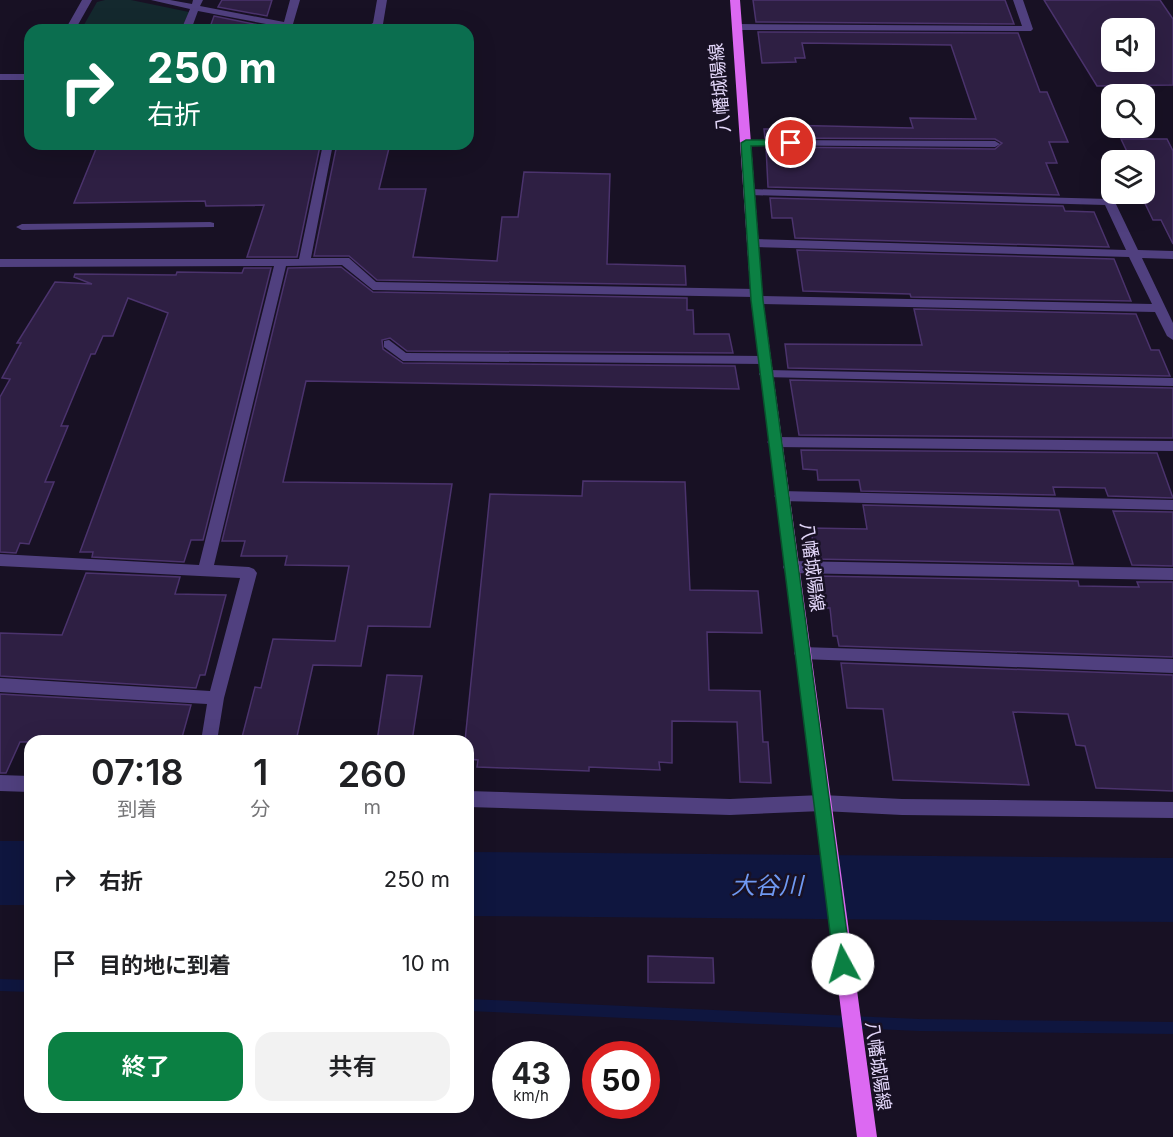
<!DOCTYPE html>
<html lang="ja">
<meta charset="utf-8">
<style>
body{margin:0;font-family:Inter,"Noto Sans JP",sans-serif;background:#f2f2f2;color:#202124;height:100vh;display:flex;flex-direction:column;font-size:22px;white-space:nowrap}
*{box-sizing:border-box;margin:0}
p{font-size:20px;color:#757577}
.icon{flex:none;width:33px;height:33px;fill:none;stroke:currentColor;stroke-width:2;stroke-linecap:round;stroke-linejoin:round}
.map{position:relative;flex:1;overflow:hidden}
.panel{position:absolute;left:24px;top:735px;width:450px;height:378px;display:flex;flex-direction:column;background:#fff;border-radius:18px;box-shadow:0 6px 24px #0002}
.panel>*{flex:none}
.banner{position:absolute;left:24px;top:24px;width:450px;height:126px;border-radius:18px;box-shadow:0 6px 24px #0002;background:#0b6e4f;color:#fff;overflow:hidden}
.tools{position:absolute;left:1101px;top:18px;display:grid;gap:12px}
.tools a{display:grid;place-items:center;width:54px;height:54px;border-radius:12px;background:#fff;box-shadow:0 6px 24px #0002;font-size:30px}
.speed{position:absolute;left:492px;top:1041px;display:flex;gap:12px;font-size:30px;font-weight:700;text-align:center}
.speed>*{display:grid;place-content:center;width:78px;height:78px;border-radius:50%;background:#fff;box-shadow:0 6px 24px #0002;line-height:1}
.speed small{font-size:15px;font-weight:400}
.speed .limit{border:9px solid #d22;background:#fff;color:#111}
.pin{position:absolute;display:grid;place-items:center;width:51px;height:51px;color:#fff;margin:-26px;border:3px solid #fff;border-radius:50%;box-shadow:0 2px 6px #0007}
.me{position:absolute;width:66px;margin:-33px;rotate:354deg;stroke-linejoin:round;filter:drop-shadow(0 0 4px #0008)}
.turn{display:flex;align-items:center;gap:21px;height:126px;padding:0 24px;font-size:27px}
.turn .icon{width:78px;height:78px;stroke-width:2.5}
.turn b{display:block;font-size:42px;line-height:51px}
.eta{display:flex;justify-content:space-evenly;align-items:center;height:102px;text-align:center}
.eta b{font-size:36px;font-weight:600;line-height:42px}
.cta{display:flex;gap:12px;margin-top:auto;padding:12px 24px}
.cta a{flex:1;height:69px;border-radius:18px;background:#0b8043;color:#fff;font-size:24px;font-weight:600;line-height:69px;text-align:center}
.cta a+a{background:#f2f2f2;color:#202124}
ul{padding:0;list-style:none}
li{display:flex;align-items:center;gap:18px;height:84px;padding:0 24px}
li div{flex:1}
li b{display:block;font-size:22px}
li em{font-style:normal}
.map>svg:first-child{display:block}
</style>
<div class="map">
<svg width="1173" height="1137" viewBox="0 0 1173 1137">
<rect width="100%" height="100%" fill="#181124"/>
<path fill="#14292e" d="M 105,0 L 131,0 L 189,12 L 181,30 L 81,30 L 97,2 Z"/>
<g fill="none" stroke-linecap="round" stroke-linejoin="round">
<path fill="#0f163f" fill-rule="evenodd" d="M 0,979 L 30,980 L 30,992 L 0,991 Z
M 468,999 L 919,1019 L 1173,1022 L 1173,1034 L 919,1031 L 468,1011 Z"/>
<path fill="#0f163f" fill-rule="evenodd" d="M 0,841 L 30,841 L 30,905 L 0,905 Z
M 468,852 L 1173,858 L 1173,922 L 468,916 Z"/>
</g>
<path fill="#2e1f43" stroke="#4b336d" stroke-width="1.5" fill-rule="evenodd" d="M 222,0 L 272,0 L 267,16 L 218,7 Z
M 753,0 L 1005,0 L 1014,24 L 756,22 Z
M 1044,0 L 1160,0 L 1173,19 L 1173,85 L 1097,86 ZM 1112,28 L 1144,28 L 1144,62 L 1112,62 Z
M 214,16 L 264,26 L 263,30 L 209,30 Z
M 758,32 L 1018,33 L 1040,92 L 1047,92 L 1068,142 L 1049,142 L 1057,163 L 1046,163 L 1059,195 L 768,187 L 766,147 L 995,149 L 1002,143 L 995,139 L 765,138 L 764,129 L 782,129 L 781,125 L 913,128 L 910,118 L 976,119 L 951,45 L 802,43 L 805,58 L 795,58 L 796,62 L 762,63 Z
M 1121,139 L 1167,139 L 1173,151 L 1173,244 L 1161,220 L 1153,220 L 1141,195 L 1149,195 L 1144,187 L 1144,160 L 1131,160 Z
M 98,144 L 320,146 L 297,257 L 247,257 L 264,205 L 206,206 L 205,201 L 74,203 Z
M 337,144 L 390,144 L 379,189 L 426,189 L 413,257 L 497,261 L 502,217 L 518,217 L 524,172 L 610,174 L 607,264 L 685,266 L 686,285 L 377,280 L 349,256 L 314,256 Z
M 770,198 L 1063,206 L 1065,211 L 1094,212 L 1109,247 L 795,238 L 792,218 L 772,218 Z
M 797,250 L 1114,259 L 1131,301 L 911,297 L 910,294 L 803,291 Z
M 341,267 L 373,292 L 687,298 L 687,310 L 693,310 L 694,334 L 729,334 L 733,353 L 407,351 L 390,338 L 382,340 L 383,349 L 403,363 L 735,366 L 739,389 L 306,381 L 283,482 L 452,484 L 430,627 L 368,626 L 361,666 L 313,665 L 296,741 L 241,741 L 255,687 L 261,688 L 273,639 L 335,641 L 349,566 L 285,565 L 287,556 L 241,556 L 245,541 L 222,541 L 288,268 Z
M 244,268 L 271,268 L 203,540 L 191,540 L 184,562 L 92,557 L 93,552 L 80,552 L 168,313 L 128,298 L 113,336 L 103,336 L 95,354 L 91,354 L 61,426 L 68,426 L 45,482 L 54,482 L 29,544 L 20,543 L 16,553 L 0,552 L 0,397 L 10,379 L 2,378 L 21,343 L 17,343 L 55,282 L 92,284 L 74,277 L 75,274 L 176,275 L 177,272 L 242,273 Z
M 914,309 L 1136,314 L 1151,350 L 1159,350 L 1170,376 L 788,368 L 785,344 L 922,345 Z
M 790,380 L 1173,388 L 1173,438 L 799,435 Z
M 801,450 L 1157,453 L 1173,498 L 1108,496 L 1105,488 L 1053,487 L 1055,495 L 861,491 L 859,480 L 818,480 L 817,470 L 803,469 Z
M 583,481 L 685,482 L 690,590 L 758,591 L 762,633 L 707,632 L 709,690 L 760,691 L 763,742 L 768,742 L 771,783 L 740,782 L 737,722 L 672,721 L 672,763 L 659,762 L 660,770 L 589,767 L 589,771 L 477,767 L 478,760 L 468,759 L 468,741 L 465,741 L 490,494 L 582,496 Z
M 863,505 L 1059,510 L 1073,564 L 815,559 L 811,528 L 867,529 Z
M 1113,511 L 1173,512 L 1173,566 L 1132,565 Z
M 86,573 L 180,577 L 175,594 L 226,595 L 205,675 L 200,675 L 196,688 L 0,676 L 0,633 L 62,635 Z
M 817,576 L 1078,581 L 1079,586 L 1139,587 L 1137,582 L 1173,582 L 1173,657 L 839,646 L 837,636 L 833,636 L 830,608 L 821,608 Z
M 841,663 L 1173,675 L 1173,791 L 1096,788 L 1085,746 L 1076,745 L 1068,714 L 1013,712 L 1029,785 L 893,780 L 883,709 L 847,708 Z
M 387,675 L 422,676 L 412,741 L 377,741 Z
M 0,694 L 191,705 L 181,741 L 20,742 L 6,773 L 0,773 Z
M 648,956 L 713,958 L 714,983 L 648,982 Z"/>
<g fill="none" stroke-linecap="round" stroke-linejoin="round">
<path fill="#50407f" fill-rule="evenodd" d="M 82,0 L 92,0 L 75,30 L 65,30 Z
M 151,0 L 170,0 L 192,4 L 193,0 L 203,0 L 200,6 L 284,22 L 290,0 L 300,0 L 293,24 L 316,30 L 281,30 L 282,27 L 198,11 L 191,30 L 181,30 L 190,9 Z
M 377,0 L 387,0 L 383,24 L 373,30 L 361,30 L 373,23 Z
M 1013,0 L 1023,0 L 1033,29 L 1031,31 L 737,30 L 732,27 L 737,24 L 1022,26 Z
M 0,74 L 30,74 L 30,80 L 0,80 Z
M 746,140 L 995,141 L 1000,144 L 995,147 L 742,145 L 742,141 Z
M 323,144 L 333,144 L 311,258 L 349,258 L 376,282 L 756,289 L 762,293 L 759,296 L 1152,304 L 1129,257 L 754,247 L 748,243 L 754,239 L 1126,250 L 1105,205 L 750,195 L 744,192 L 750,189 L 1109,199 L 1115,202 L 1138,250 L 1173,251 L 1173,259 L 1142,258 L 1173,323 L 1173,340 L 1167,336 L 1155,312 L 757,304 L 751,300 L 754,297 L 373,290 L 342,265 L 286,266 L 214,565 L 249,567 L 254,569 L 257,573 L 224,698 L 217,741 L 201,741 L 207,704 L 0,692 L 0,678 L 210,691 L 240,578 L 0,566 L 0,554 L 199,565 L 274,266 L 0,267 L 0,259 L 299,259 Z
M 210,222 L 214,223 L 214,227 L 22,230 L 16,227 L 22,224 Z
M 389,340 L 406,353 L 764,356 L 770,360 L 764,364 L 403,361 L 384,347 L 384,341 Z
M 766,370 L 1173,378 L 1173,386 L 761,377 L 759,374 L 761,371 Z
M 774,437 L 1173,441 L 1173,451 L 774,447 L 767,442 Z
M 781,491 L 1173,500 L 1173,510 L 781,501 L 774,496 Z
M 790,561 L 1173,568 L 1173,580 L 790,573 L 785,571 L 783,567 L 785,563 Z
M 802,647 L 1173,659 L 1173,673 L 802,659 L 796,658 L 794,653 L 796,648 Z
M 0,775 L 30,776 L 30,792 L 0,791 Z
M 468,791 L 730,799 L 822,795 L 902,799 L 1173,802 L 1173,818 L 902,815 L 822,811 L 730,815 L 468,807 Z"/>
<path fill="#dc69f2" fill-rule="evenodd" d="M 730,0 L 740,0 L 763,300 L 877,1137 L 857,1137 L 751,300 Z"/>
</g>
<path fill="#0b8043" stroke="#07532c" stroke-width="1.5" d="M 791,140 L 795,141 L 795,145 L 751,146 L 763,300 L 851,964 L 849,970 L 843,973 L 836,970 L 834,964 L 751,300 L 741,143 L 746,140 Z"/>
<g text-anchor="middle" stroke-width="5" stroke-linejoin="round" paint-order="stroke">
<g font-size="18" fill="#e4d8fb" stroke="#181124">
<text transform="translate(720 88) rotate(-95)" y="6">八幡城陽線</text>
<text transform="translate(812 567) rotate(83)" y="6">八幡城陽線</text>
<text transform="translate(878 1066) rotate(82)" y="6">八幡城陽線</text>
</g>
<g font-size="24" font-style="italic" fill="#6f99f2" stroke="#181124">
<text x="767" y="894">大谷川</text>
</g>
</g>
</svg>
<div class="tools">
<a><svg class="icon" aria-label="sound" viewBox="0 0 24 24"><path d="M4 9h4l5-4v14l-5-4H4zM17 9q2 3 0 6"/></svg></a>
<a><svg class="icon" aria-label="search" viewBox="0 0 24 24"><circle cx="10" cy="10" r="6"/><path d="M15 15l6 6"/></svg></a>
<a><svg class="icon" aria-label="layers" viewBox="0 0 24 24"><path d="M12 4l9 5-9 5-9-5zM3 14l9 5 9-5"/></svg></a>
</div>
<div class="speed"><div>43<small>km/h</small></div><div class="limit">50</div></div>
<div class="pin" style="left:791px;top:143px;background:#d93025"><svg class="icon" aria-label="arrive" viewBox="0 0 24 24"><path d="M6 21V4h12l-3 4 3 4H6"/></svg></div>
<svg class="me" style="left:843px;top:964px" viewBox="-20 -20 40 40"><circle r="19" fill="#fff"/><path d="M0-13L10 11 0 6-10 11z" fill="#0b8043"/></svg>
<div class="banner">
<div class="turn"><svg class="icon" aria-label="right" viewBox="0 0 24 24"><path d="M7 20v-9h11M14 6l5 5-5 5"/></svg><div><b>250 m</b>右折</div></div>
</div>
<section class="panel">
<div class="eta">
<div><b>07:18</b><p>到着</p></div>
<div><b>1</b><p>分</p></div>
<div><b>260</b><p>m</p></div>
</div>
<ul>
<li><svg class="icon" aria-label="right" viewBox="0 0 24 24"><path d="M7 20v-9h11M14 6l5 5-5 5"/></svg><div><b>右折</b></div><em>250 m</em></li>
<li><svg class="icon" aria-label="arrive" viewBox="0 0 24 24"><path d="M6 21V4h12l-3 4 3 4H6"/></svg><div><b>目的地に到着</b></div><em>10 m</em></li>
</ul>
<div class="cta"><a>終了</a><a>共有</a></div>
</section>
</div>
